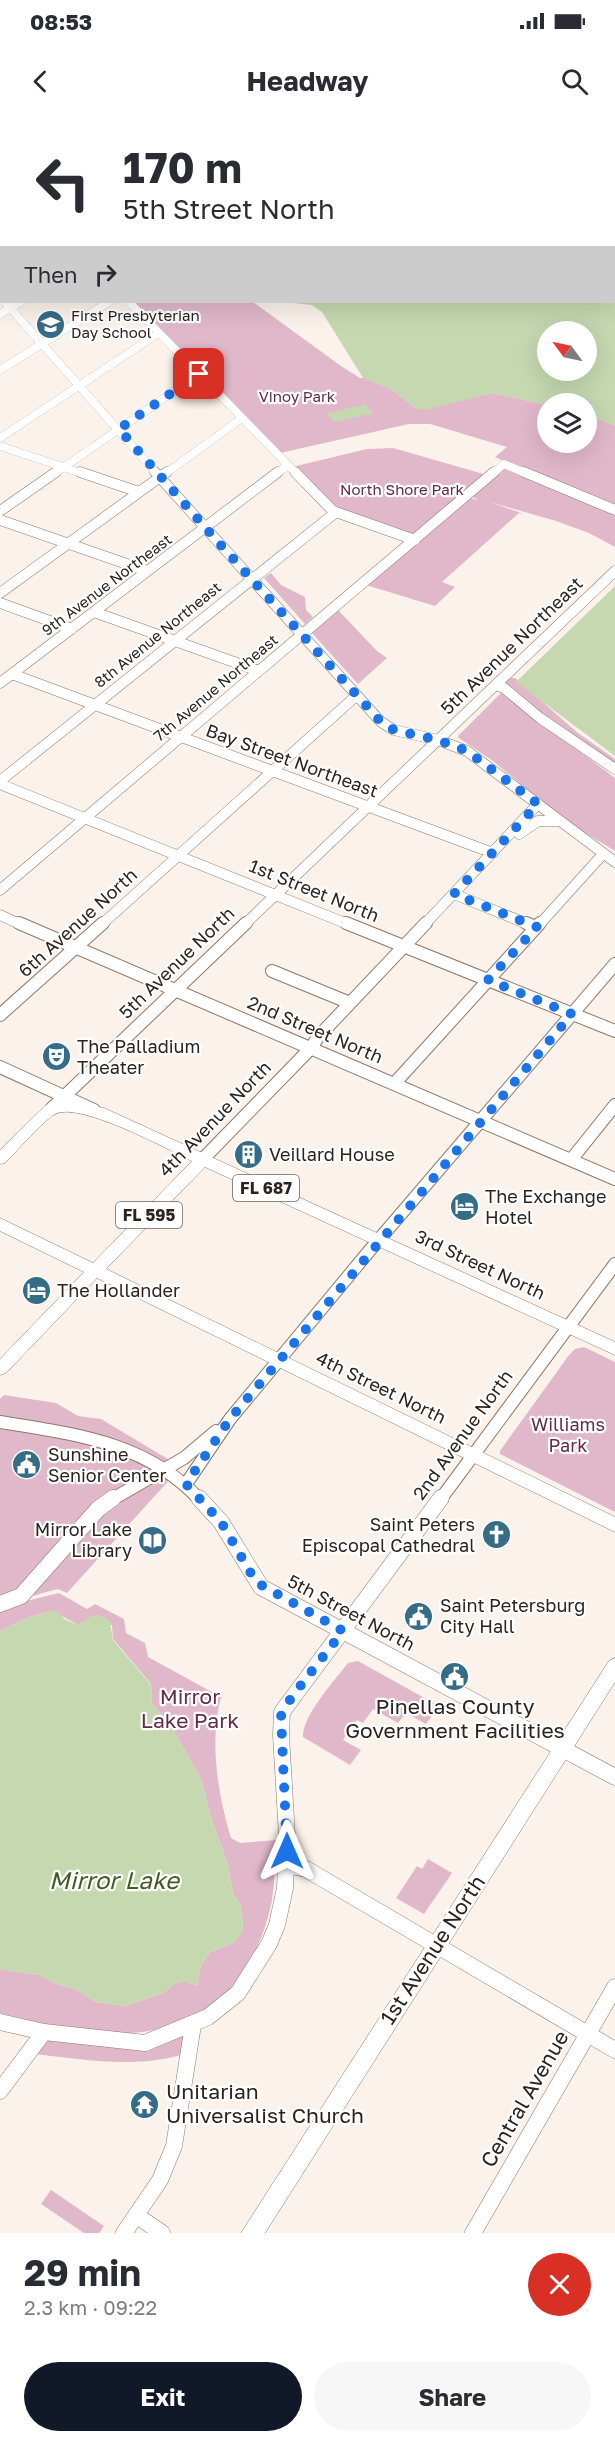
<!DOCTYPE html>
<meta charset="utf-8">
<style>
body{margin:0;font-family:"Golos Text",sans-serif;background:#f7f7f7;color:#2b2b33;height:100vh;display:flex;flex-direction:column;font-size:22px;white-space:nowrap}
*{box-sizing:border-box;margin:0}
p{font-size:20px;color:#7c7c81}
.icon{flex:none;width:33px;height:33px;fill:none;stroke:currentColor;stroke-width:2;stroke-linecap:round;stroke-linejoin:round}
.map{position:relative;height:2113px;overflow:hidden}
.details{display:flex;flex-direction:column;background:#fff;flex:1}
.details>*{flex:none}
.banner{position:absolute;left:0px;top:0px;width:615px;height:183px;box-shadow:0 6px 24px #0002;background:#fff;color:#2b2b33;overflow:hidden}
.needle{width:39px;rotate:303deg}
.buttons{position:absolute;left:537px;top:201px;display:grid;gap:12px}
.buttons a{display:grid;place-items:center;width:60px;height:60px;border-radius:50%;background:#fff;box-shadow:0 6px 24px #0002;font-size:30px}
.pin{position:absolute;display:grid;place-items:center;width:51px;height:51px;color:#fff;margin:-26px;border-radius:12px;box-shadow:0 3px 9px #0006}
.me{position:absolute;width:66px;margin:-33px;rotate:0deg;stroke-linejoin:round;filter:drop-shadow(0 0 4px #0008)}
.turn{display:flex;align-items:center;gap:21px;height:126px;padding:0 24px;font-size:27px}
.turn .icon{width:78px;height:78px;stroke-width:2.5}
.turn b{display:block;font-size:42px;line-height:51px}
.then{display:flex;align-items:center;height:57px;padding:0 24px;background:#0003;gap:12px;font-size:22px}
.round{display:grid;place-items:center;flex:none;width:63px;height:63px;border-radius:32px;background:#f7f7f7}
.overview{display:flex;align-items:center;justify-content:space-between;height:102px;padding:0 24px}
h1{font-size:36px;font-weight:700;line-height:45px}
.button{display:flex;gap:12px;margin-top:auto;padding:12px 24px}
.button a{flex:1;height:69px;border-radius:36px;background:#111827;color:#fff;font-size:24px;font-weight:700;line-height:69px;text-align:center}
.button a+a{background:#f7f7f7;color:#2b2b33}
.status{display:flex;justify-content:space-between;align-items:center;height:42px;padding:0 30px;background:#fff;direction:ltr}
.status svg{height:16px;fill:currentColor}
header{display:flex;justify-content:space-between;align-items:center;height:78px;padding:0 24px;background:#fff;font-size:27px;font-weight:700}
.map>svg:first-child{display:block}
</style>
<div class="status"><b>08:53</b><svg viewBox="0 0 49 12"><path d="M0 12V9h3v3zM5 12V6h3v6zM10 12V3h3v9zM15 12V0h3v12zM26 1h20v11H26zM47 4h2v5h-2z"/></svg></div>
<header><svg class="icon" aria-label="back" viewBox="0 0 24 24"><path d="M15 5l-7 7 7 7"/></svg>Headway<svg class="icon" aria-label="search" viewBox="0 0 24 24"><circle cx="10" cy="10" r="6"/><path d="M15 15l6 6"/></svg></header>
<div class="map">
<svg width="615" height="2113" viewBox="0 0 615 2113">
<rect width="100%" height="100%" fill="#fbf2eb"/>
<path fill="#e0b8c9" d="M 134,182 L 253,182 L 341,246 L 360,258 L 367,258 L 392,270 L 416,288 L 493,273 L 547,285 L 548,322 L 586,322 L 587,295 L 615,305 L 615,386 L 529,353 L 495,337 L 507,327 L 430,304 L 409,304 L 280,333 Z
M 393,328 L 487,355 L 413,415 L 336,387 L 296,346 L 367,329 Z
M 503,348 L 615,393 L 615,427 L 589,413 L 556,401 L 490,382 L 524,394 L 519,393 L 442,462 L 455,467 L 435,486 L 366,465 L 469,378 L 479,380 L 470,376 Z
M 271,453 L 281,465 L 305,477 L 306,490 L 313,497 L 305,504 L 264,458 Z
M 338,490 L 377,531 L 387,538 L 358,564 L 311,512 Z
M 509,558 L 515,558 L 578,613 L 615,639 L 615,646 L 543,597 L 502,565 Z
M 501,573 L 615,658 L 615,731 L 564,700 L 493,641 L 459,618 L 458,616 Z
M 584,1227 L 615,1242 L 615,1392 L 500,1334 L 500,1331 L 569,1235 L 575,1229 Z
M 4,1275 L 56,1283 L 78,1296 L 101,1299 L 171,1341 L 167,1343 L 120,1322 L 0,1298 L 0,1279 Z
M 0,1307 L 80,1319 L 157,1348 L 118,1368 L 94,1386 L 17,1473 L 0,1478 Z
M 166,1355 L 171,1358 L 67,1473 L 58,1469 L 28,1477 L 103,1392 Z
M 59,1473 L 87,1489 L 95,1484 L 124,1499 L 126,1513 L 145,1523 L 148,1537 L 221,1577 C 209,1622 218,1675 231,1718 L 240,1723 L 276,1720 C 275,1740 275,1760 272,1780 C 257,1855 211,1908 131,1913 C 88,1916 41,1903 0,1893 L 0,1849 L 40,1855 L 59,1865 L 76,1869 L 96,1882 L 125,1886 L 163,1873 L 174,1864 L 184,1861 L 197,1866 L 201,1845 L 210,1832 L 233,1823 L 242,1813 L 243,1804 L 240,1783 L 233,1774 L 228,1745 L 211,1698 L 201,1659 L 169,1603 L 152,1584 L 151,1564 L 113,1519 L 112,1505 L 83,1502 L 78,1505 L 53,1491 L 29,1497 L 0,1511 L 0,1491 L 18,1483 Z
M 358,1541 L 439,1586 L 426,1604 L 406,1593 L 398,1603 L 373,1589 L 363,1603 L 357,1600 L 343,1620 L 361,1630 L 350,1645 L 303,1617 C 302,1596 335,1560 348,1543 Z
M 428,1739 L 452,1753 L 424,1794 L 396,1778 L 417,1746 L 422,1749 Z
M 185,1916 L 181,1935 C 135,1948 84,1940 36,1934 L 48,1919 L 160,1924 Z
M 51,2070 L 104,2106 L 99,2113 L 84,2113 L 41,2084 Z"/>
<path fill="#c5d8b0" fill-rule="evenodd" d="M 0,0 L 615,0 L 615,305 L 587,295 L 586,284 L 547,285 L 493,273 L 425,290 L 416,288 L 392,270 L 363,258 L 322,192 L 312,185 L 284,182 L 614,182 L 614,2 L 2,2 L 1,28 ZM 548,212 L 586,212 L 586,250 L 548,250 Z
M 365,284 L 374,293 L 335,302 L 326,294 Z
M 615,466 L 615,636 L 516,562 Z
M 53,1491 L 59,1492 L 64,1499 L 78,1505 C 92,1497 92,1489 110,1501 L 113,1520 L 151,1565 L 152,1584 L 169,1603 L 201,1659 L 211,1698 L 228,1745 L 233,1774 L 240,1783 L 243,1804 L 242,1813 L 233,1823 L 210,1832 L 201,1845 L 197,1866 L 184,1861 L 174,1864 L 163,1873 L 125,1886 L 96,1882 L 76,1869 L 59,1865 L 40,1855 L 0,1849 L 0,1511 L 29,1497 Z"/>
<g fill="none" stroke-linecap="round" stroke-linejoin="round">
<defs>
<path id="minor-far3" d="M 5,182 L 157,354
M 129,182 L 297,354
M 0,194 L 21,182
M 0,250 L 109,182
M 0,318 L 159,213
M 0,326 L 84,354
M 54,354 L 199,254
M 165,354 L 242,298
M 276,354 L 288,345
M 492,354 L 504,344 L 528,354"/>
<path id="minor-far2" d="M 80,352 L 139,372
M 155,352 L 381,602 L 394,610 L 438,620 L 467,631 L 615,742
M 295,352 L 333,391 L 415,420
M 524,352 L 615,390
M 0,391 L 56,352
M 0,400 L 147,451
M 0,473 L 167,352
M 0,483 L 72,509
M 94,492 L 259,551
M 12,554 L 493,733
M 0,563 L 278,352
M 496,565 L 504,568 L 540,598 L 615,649
M 0,661 L 335,393
M 0,664 L 350,805
M 519,714 L 538,701 L 559,701
M 0,770 L 494,352
M 454,774 L 530,805
M 0,795 L 22,805
M 101,805 L 356,576
M 244,805 L 615,451
M 424,805 L 538,684
M 539,805 L 603,734"/>
<path id="minor-far1" d="M 19,803 L 615,1059
M 346,803 L 615,911
M 526,803 L 536,807
M 272,851 L 350,883
M 0,895 L 103,803
M 0,947 L 94,990
M 394,964 L 540,803
M 51,989 L 246,803
M 203,1039 L 311,928 L 318,917 L 426,803
M 571,1040 L 615,985
M 0,1302 C 74,1314 147,1322 200,1380
M 186,1364 L 230,1299 L 370,1130 L 615,844
M 111,1380 L 184,1338 L 216,1311
M 440,1380 L 615,1144"/>
<path id="minor" d="M 199,1378 L 221,1402 L 261,1467 L 615,1657
M 0,1484 L 21,1476 L 98,1389 L 113,1378
M 286,1745 L 306,1749 L 615,1930
M 0,1902 L 44,1912 L 145,1923 L 208,1897 L 238,1873 L 269,1824 L 277,1805 L 285,1768 L 287,1716 L 281,1615 L 282,1592 L 441,1378
M 0,1971 L 44,1912
M 136,2095 L 162,2113
M 124,2113 L 160,2060 L 174,2026 L 193,1905
M 473,2113 L 615,1867"/>
<path id="major" d="M 69,982 L 104,988 L 615,1222 L 615,1235 L 205,1047 L 106,1149 L 615,1397 L 615,1412 L 97,1158 L 6,1253 L 0,1255 L 0,1239 L 84,1152 L 0,1111 L 0,1098 L 93,1143 L 192,1041 C 167,1029 79,981 55,994 C 44,1000 16,1032 5,1043 L 0,1044 L 0,1030 L 46,985 Z
M 615,1538 L 615,1562 L 265,2113 L 241,2113 L 609,1541 Z"/>
</defs>
<use href="#minor-far3" stroke="#8d796a" stroke-width="8"/>
<use href="#minor-far2" stroke="#8d796a" stroke-width="11"/>
<use href="#minor-far1" stroke="#8d796a" stroke-width="14"/>
<use href="#minor" stroke="#8d796a" stroke-width="17"/>
<use href="#major" stroke="#8d796a" stroke-width="1"/>
<use href="#minor-far3" stroke="#fff" stroke-width="8"/>
<use href="#minor-far2" stroke="#fff" stroke-width="10"/>
<use href="#minor-far1" stroke="#fff" stroke-width="12"/>
<use href="#minor" stroke="#fff" stroke-width="16"/>
<use href="#major" fill="#fff" fill-rule="evenodd"/>
</g>
<g fill="none" stroke-linecap="round" stroke-linejoin="round">
<path stroke="#1a73e8" stroke-width="10" stroke-dasharray="0 18" d="M 199,254 L 119,309 L 218,422 L 381,602 L 394,610 L 438,620 L 467,631 L 538,684 L 454,774 L 537,807 L 488,860 L 572,894 L 230,1299 L 186,1364 L 221,1402 L 256,1462 L 343,1511 L 291,1578 L 281,1596 L 287,1731"/>
</g>
<defs>
<symbol id="school-disc" viewBox="-11 -11 22 22"><circle r="9.5" fill="#356c87" stroke="#fff"/><path d="M0-5L7-2L0 1L-7-2ZM-4 1L0 2.5L4 1V4Q0 6-4 4Z" fill="#fff"/></symbol>
<symbol id="theatre-disc" viewBox="-11 -11 22 22"><circle r="9.5" fill="#356c87" stroke="#fff"/><path d="M-5-5.5Q0-4 5-5.5V0Q5 5 0 6Q-5 5-5 0ZM-3.3-2.5H-1v1.5H-3.3ZM1-2.5H3.3v1.5H1ZM-2.8 1Q0 5.5 2.8 1Z" fill="#fff"/></symbol>
<symbol id="building-disc" viewBox="-11 -11 22 22"><circle r="9.5" fill="#356c87" stroke="#fff"/><path d="M-4-6H4V6H1V3H-1V6H-4ZM-2.5-4.3h1.7v1.8h-1.7ZM.8-4.3h1.7v1.8H.8ZM-2.5-1h1.7V.8h-1.7ZM.8-1h1.7V.8H.8Z" fill="#fff"/></symbol>
<symbol id="hotel-disc" viewBox="-11 -11 22 22"><circle r="9.5" fill="#356c87" stroke="#fff"/><path d="M-6-4.5h1.5V1H6V5H4.5V3h-9V5H-6ZM-4 0a1.8 1.8 0 1 1 3.6 0ZM.5 0V-2.5h3Q6-2.5 6 0Z" fill="#fff"/></symbol>
<symbol id="civic-disc" viewBox="-11 -11 22 22"><circle r="9.5" fill="#356c87" stroke="#fff"/><path d="M-.6-6.5H3V-4.5H.6V-3L4-1V1h2V6H-6V1h2V-1L-.6-3ZM-1.2 2.5V6h2.4V2.5Z" fill="#fff"/></symbol>
<symbol id="church-disc" viewBox="-11 -11 22 22"><circle r="9.5" fill="#356c87" stroke="#fff"/><path d="M-1.2-6h2.4v3.5h3.3v2.4h-3.3V6h-2.4V-.1h-3.3v-2.4h3.3Z" fill="#fff"/></symbol>
<symbol id="library-disc" viewBox="-11 -11 22 22"><circle r="9.5" fill="#356c87" stroke="#fff"/><path d="M-6-4Q-3-5.5-.7-3.5V5Q-3 3-6 4ZM6-4Q3-5.5 .7-3.5V5Q3 3 6 4Z" fill="#fff"/></symbol>
<symbol id="temple-disc" viewBox="-11 -11 22 22"><circle r="9.5" fill="#356c87" stroke="#fff"/><path d="M0-6L5-2H3V0L6.5 2.5H4V6H1.5V3h-3V6H-4V2.5H-6.5L-3 0V-2H-5Z" fill="#fff"/></symbol>
</defs>
<g fill-rule="evenodd">
<use href="#school-disc" x="34" y="188" width="33" height="33"/>
<use href="#theatre-disc" x="40" y="920" width="33" height="33"/>
<use href="#building-disc" x="232" y="1018" width="33" height="33"/>
<use href="#hotel-disc" x="448" y="1070" width="33" height="33"/>
<use href="#hotel-disc" x="20" y="1154" width="33" height="33"/>
<use href="#civic-disc" x="10" y="1328" width="33" height="33"/>
<use href="#church-disc" x="480" y="1398" width="33" height="33"/>
<use href="#library-disc" x="136" y="1404" width="33" height="33"/>
<use href="#civic-disc" x="402" y="1480" width="33" height="33"/>
<use href="#civic-disc" x="438" y="1540" width="33" height="33"/>
<use href="#temple-disc" x="128" y="1968" width="33" height="33"/>
</g>
<g text-anchor="middle" stroke-width="4.5" stroke-linejoin="round" paint-order="stroke">
<g font-size="15" fill="#2b231d" stroke="#fff" text-anchor="start">
<text x="71" y="201">First Presbyterian<tspan x="71" dy="17">Day School</tspan></text>
</g>
<g font-size="15" fill="#622b47" stroke="#fff">
<text x="297" y="282">Vinoy Park</text>
<text x="402" y="375">North Shore Park</text>
</g>
<g font-size="15" fill="#2b231d" stroke="#fff">
<text transform="translate(107 465) rotate(-37)" y="5">9th Avenue Northeast</text>
<text transform="translate(158 515) rotate(-39)" y="5">8th Avenue Northeast</text>
<text transform="translate(216 568) rotate(-40)" y="5">7th Avenue Northeast</text>
</g>
<g fill="#fff" stroke="#6b6561" stroke-width="1.5">
<rect x="233" y="1055" width="66" height="26" rx="4.5"/>
<rect x="116" y="1082" width="66" height="26" rx="4.5"/>
</g>
<g font-size="16" font-weight="bold" fill="#2b231d">
<text x="266" y="1074">FL 687</text>
<text x="149" y="1101">FL 595</text>
</g>
<g font-size="18" fill="#2b231d" stroke="#fff">
<text transform="translate(512 526) rotate(-44)" y="6">5th Avenue Northeast</text>
<text transform="translate(292 641) rotate(20)" y="6">Bay Street Northeast</text>
<text transform="translate(314 771) rotate(22)" y="6">1st Street North</text>
<text transform="translate(78 803) rotate(-42)" y="6">6th Avenue North</text>
<text transform="translate(177 843) rotate(-44)" y="6">5th Avenue North</text>
<text transform="translate(315 910) rotate(23)" y="6">2nd Street North</text>
<text transform="translate(215 999) rotate(-46)" y="6">4th Avenue North</text>
<text transform="translate(480 1145) rotate(25)" y="6">3rd Street North</text>
<text transform="translate(381 1268) rotate(26)" y="6">4th Street North</text>
<text transform="translate(463 1315) rotate(-54)" y="6">2nd Avenue North</text>
<text transform="translate(351 1493) rotate(28)" y="6">5th Street North</text>
</g>
<g font-size="18" fill="#2b231d" stroke="#fff" text-anchor="start">
<text x="77" y="933">The Palladium<tspan x="77" dy="21">Theater</tspan></text>
<text x="269" y="1041">Veillard House</text>
<text x="485" y="1083">The Exchange<tspan x="485" dy="21">Hotel</tspan></text>
<text x="57" y="1177">The Hollander</text>
<text x="48" y="1341">Sunshine<tspan x="48" dy="21">Senior Center</tspan></text>
<text x="475" y="1411" text-anchor="end">Saint Peters<tspan x="475" dy="21">Episcopal Cathedral</tspan></text>
<text x="132" y="1416" text-anchor="end">Mirror Lake<tspan x="132" dy="21">Library</tspan></text>
<text x="440" y="1492">Saint Petersburg<tspan x="440" dy="21">City Hall</tspan></text>
</g>
<g font-size="18" fill="#622b47" stroke="#fff">
<text x="568" y="1311">Williams<tspan x="568" dy="21">Park</tspan></text>
</g>
<g font-size="21" fill="#622b47" stroke="#fff">
<text x="190" y="1584">Mirror<tspan x="190" dy="24">Lake Park</tspan></text>
</g>
<g font-size="21" fill="#2b231d" stroke="#fff">
<text x="455" y="1594">Pinellas County<tspan x="455" dy="24">Government Facilities</tspan></text>
<text x="166" y="1979" text-anchor="start">Unitarian<tspan x="166" dy="24">Universalist Church</tspan></text>
</g>
<g font-size="21" fill="#2b231d" stroke="#fff">
<text transform="translate(433 1830) rotate(-57)" y="7">1st Avenue North</text>
<text transform="translate(525 1979) rotate(-60)" y="7">Central Avenue</text>
</g>
<g font-size="24" font-style="italic" fill="#445b22" stroke="#fff">
<text x="114" y="1769">Mirror Lake</text>
</g>
</g>
</svg>
<div class="buttons">
<a><svg class="needle" viewBox="-14 -14 28 28"><path d="M0-13l5 13h-10z" fill="#e53935"/><path d="M0 13l5-13h-10z" fill="#7c7c81"/></svg></a>
<a><svg class="icon" aria-label="layers" viewBox="0 0 24 24"><path d="M12 4l9 5-9 5-9-5zM3 14l9 5 9-5"/></svg></a>
</div>
<div class="pin" style="left:199px;top:254px;background:#d93025"><svg class="icon" aria-label="arrive" viewBox="0 0 24 24"><path d="M6 21V4h12l-3 4 3 4H6"/></svg></div>
<svg class="me" style="left:287px;top:1731px" viewBox="-20 -20 40 40"><path d="M0-17L14 15 0 8-14 15z" fill="#1a73e8" stroke="#fff" stroke-width="4"/></svg>
<div class="banner">
<div class="turn"><svg class="icon" aria-label="left" viewBox="0 0 24 24"><path d="M17 20v-9H6M10 6l-5 5 5 5"/></svg><div><b>170 m</b>5th Street North</div></div>
<div class="then">Then<svg class="icon" aria-label="right" viewBox="0 0 24 24"><path d="M7 20v-9h11M14 6l5 5-5 5"/></svg></div>
</div>
</div>
<section class="details">
<div class="overview"><div><h1>29 min</h1><p>2.3 km · 09:22</p></div><a class="round" style="background:#d93025;color:#fff"><svg class="icon" aria-label="close" viewBox="0 0 24 24"><path d="M6 6l12 12M18 6L6 18"/></svg></a></div>
<div class="button"><a>Exit</a><a>Share</a></div>
</section>
